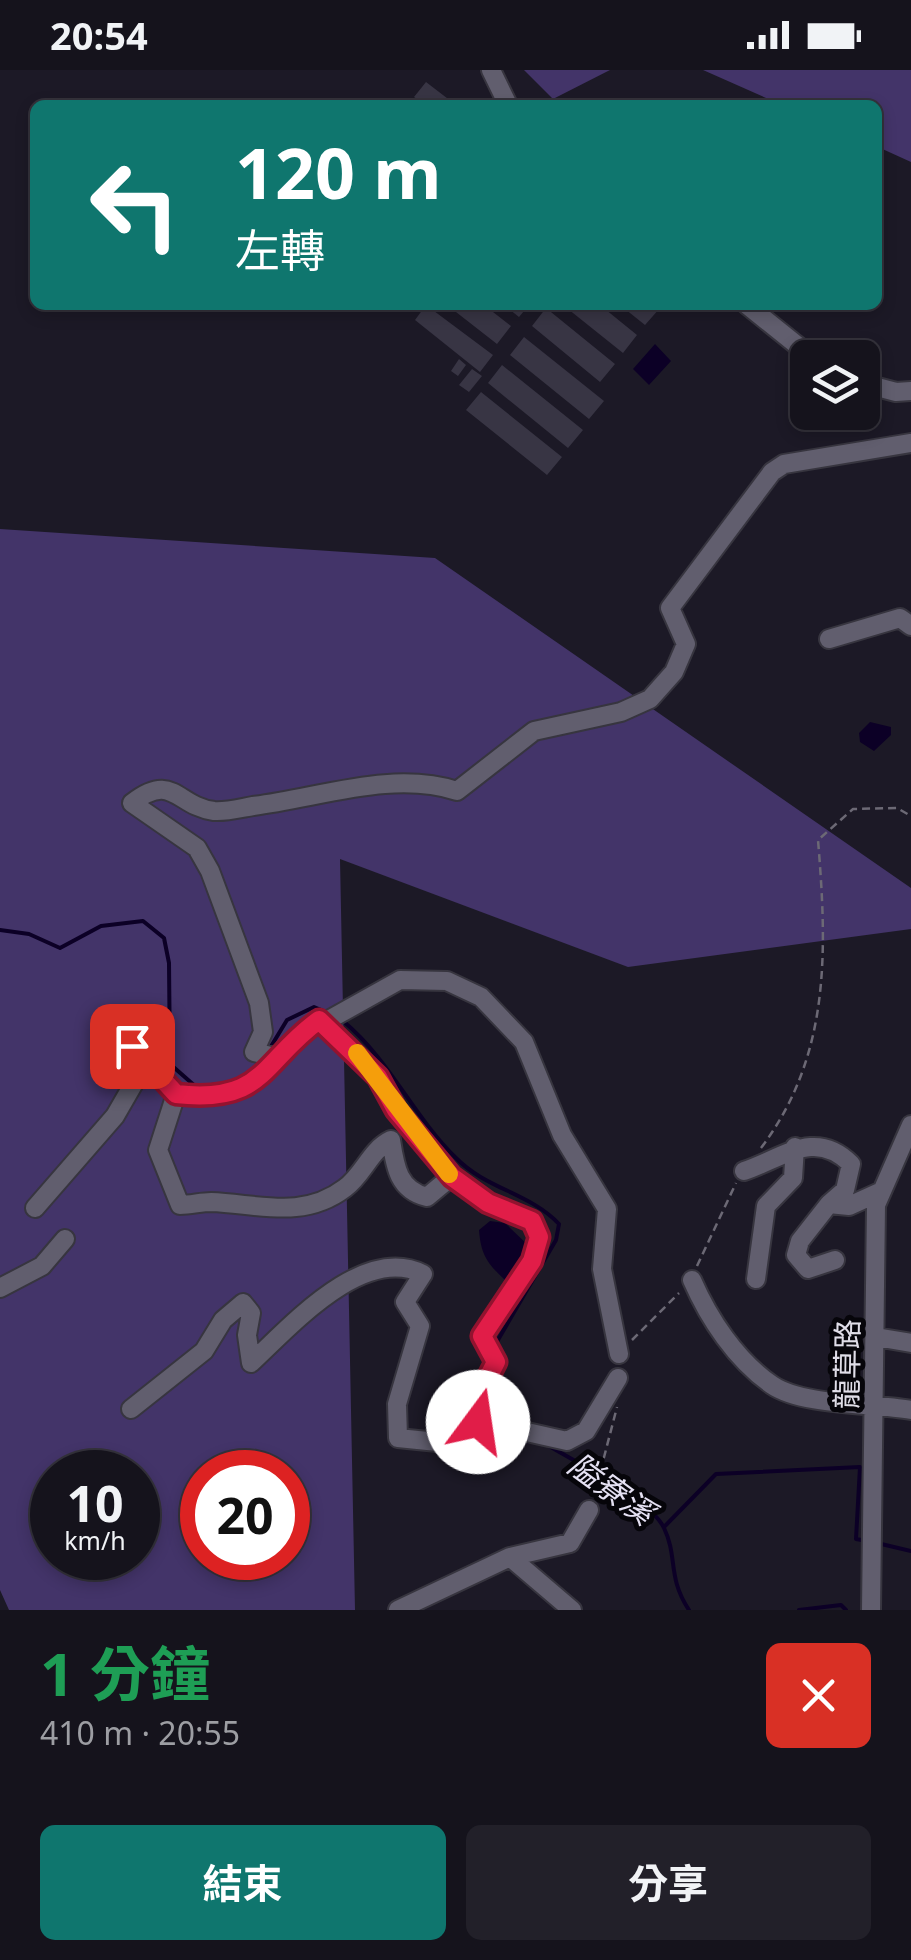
<!DOCTYPE html>
<html lang="zh-TW">
<meta charset="utf-8">
<style>
body{margin:0;font-family:"Noto Sans","Noto Sans TC",sans-serif;background:#222029;color:#f1f3f6;height:100vh;display:flex;flex-direction:column;font-size:38px;white-space:nowrap}
*{box-sizing:border-box;margin:0}
p{font-size:32px;color:#9d9ea3}
.icon{flex:none;width:55px;height:55px;fill:none;stroke:currentColor;stroke-width:2;stroke-linecap:round;stroke-linejoin:round}
.map{position:relative;height:1540px;overflow:hidden}
.details{display:flex;flex-direction:column;background:#15131c;flex:1}
.details>*{flex:none}
.guide{position:absolute;left:30px;top:30px;width:852px;height:210px;border-radius:15px;box-shadow:0 5px 15px #0003,0 0 0 2px #34323b;background:#0f766e;color:#fff;overflow:hidden}
.tools{position:absolute;left:790px;top:270px;display:grid;gap:20px}
.tools a{display:grid;place-items:center;width:90px;height:90px;border-radius:15px;background:#15131c;box-shadow:0 5px 15px #0003,0 0 0 2px #34323b;font-size:50px}
.speed{position:absolute;left:30px;top:1380px;display:flex;gap:20px;font-size:50px;font-weight:700;text-align:center}
.speed>*{display:grid;place-content:center;width:130px;height:130px;border-radius:50%;background:#15131c;box-shadow:0 5px 15px #0003,0 0 0 2px #34323b;line-height:1}
.speed small{font-size:25px;font-weight:400}
.speed .limit{border:15px solid #d22;background:#fff;color:#111}
.pin{position:absolute;display:grid;place-items:center;width:85px;height:85px;color:#fff;margin:-42px;border-radius:20px;box-shadow:0 5px 15px #0006}
.me{position:absolute;width:110px;margin:-55px;rotate:14deg;stroke-linejoin:round;filter:drop-shadow(0 0 8px #0008)}
.turn{display:flex;align-items:center;gap:35px;height:210px;padding:0 40px;font-size:45px}
.turn .icon{width:130px;height:130px;stroke-width:2.5}
.turn b{display:block;font-size:70px;line-height:85px}
.round{display:grid;place-items:center;flex:none;width:105px;height:105px;border-radius:15px;background:#222029}
.head{display:flex;align-items:center;justify-content:space-between;height:170px;padding:0 40px}
h1{font-size:60px;font-weight:700;line-height:75px;color:#1e9e55}
.cta{display:flex;gap:20px;margin-top:auto;padding:20px 40px}
.cta a{flex:1;height:115px;border-radius:15px;background:#0f766e;color:#fff;font-size:40px;font-weight:700;line-height:115px;text-align:center}
.cta a+a{background:#222029;color:#f1f3f6}
.status{display:flex;justify-content:space-between;align-items:center;height:70px;padding:0 50px;background:#15131c;direction:ltr}
.status svg{height:28px;fill:currentColor}
.map>svg:first-child{display:block}
</style>
<div class="status"><b>20:54</b><svg viewBox="0 0 49 12"><path d="M0 12V9h3v3zM5 12V6h3v6zM10 12V3h3v9zM15 12V0h3v12zM26 1h20v11H26zM47 4h2v5h-2z"/></svg></div>
<div class="map">
<svg width="911" height="1540" viewBox="0 0 911 1540">
<rect width="100%" height="100%" fill="#1c1926"/>
<path fill="#433469" fill-rule="evenodd" d="M 524,0 L 610,0 L 553,29 Z
M 703,0 L 911,0 L 911,92 L 878,77 L 878,35 L 782,35 Z
M 0,459 L 435,488 L 911,818 L 911,859 L 628,897 L 340,789 L 355,1540 L 9,1540 L 0,1520 ZM 52,1402 L 138,1402 L 138,1488 L 52,1488 ZM 202,1402 L 288,1402 L 288,1488 L 202,1488 Z"/>
<path fill="#0c0026" d="M 655,274 L 671,291 L 649,315 L 633,299 Z
M 870,652 L 891,657 L 891,665 L 874,681 L 860,672 L 859,663 Z
M 490,1151 L 505,1153 L 530,1177 L 506,1211 C 488,1194 481,1186 479,1160 Z"/>
<g fill="none" stroke-linecap="round" stroke-linejoin="round">
<path stroke="#0c0026" stroke-width="4" d="M 0,860 L 29,864 L 60,878 L 101,856 L 143,851 L 164,868 L 169,893 L 170,994 L 195,1016 L 227,1014
M 343,951 C 390,990 413,1046 456,1088 C 486,1119 530,1123 559,1154 L 556,1170 L 495,1275
M 270,978 L 287,950 L 314,937 L 326,942
M 466,1359 L 450,1356 L 488,1287
M 480,1363 L 530,1372
M 549,1376 C 576,1392 651,1430 664,1458 C 678,1487 667,1507 689,1540
M 665,1456 L 716,1404 L 860,1397 L 856,1469 L 867,1471
M 877,1473 L 911,1481
M 799,1540 L 841,1535 L 846,1540"/>
</g>
<path fill="#383544" d="M 426,12 L 456,35 L 425,35 L 414,27 Z
M 426,235 L 493,285 L 480,302 L 415,250 Z
M 447,235 L 484,235 L 511,256 L 497,274 Z
M 504,235 L 529,235 L 519,247 Z
M 563,235 L 600,235 L 637,265 L 623,283 Z
M 620,235 L 657,235 L 660,238 L 645,255 Z
M 546,238 L 615,294 L 600,312 L 532,256 Z
M 524,267 L 604,331 L 589,349 L 510,285 Z
M 459,289 L 466,295 L 458,306 L 451,301 Z
M 502,295 L 583,360 L 568,378 L 488,313 Z
M 472,299 L 482,306 L 469,322 L 459,315 Z
M 481,322 L 562,387 L 547,405 L 466,340 Z"/>
<g fill="none" stroke-linecap="round" stroke-linejoin="round">
<defs>
<path id="minor" d="M 491,0 L 508,35
M 747,235 L 813,288
M 862,313 L 896,322 L 911,321
M 829,569 L 900,548 L 911,556
M 323,953 L 400,910 L 447,911 L 481,927 L 524,972 L 562,1065 L 607,1139 L 602,1199 L 619,1284
M 279,988 L 254,982 L 263,962 L 259,933 L 210,801 L 197,778 L 132,733 C 173,701 176,736 214,741 C 226,742 241,738 253,736 C 319,728 392,700 457,721 L 534,661 L 621,642 L 650,629 L 674,602 L 686,574 L 670,538 L 772,402 L 784,394 L 911,373
M 176,1024 L 158,1080 L 180,1135 C 191,1135 201,1132 211,1132 C 259,1134 303,1150 345,1118 C 364,1104 370,1080 391,1070 C 395,1096 398,1120 427,1127 L 451,1107
M 744,1101 C 783,1088 815,1058 851,1094 L 845,1120 L 829,1134 L 849,1136 L 882,1121
M 829,1134 L 800,1171 L 796,1185 L 808,1199 L 835,1190
M 35,1138 L 115,1046 L 134,1013 L 124,984 L 132,976 L 176,1024 C 265,1034 261,992 319,950 L 378,1007 L 396,1040 L 451,1107 L 488,1133 L 532,1151 L 539,1167 L 532,1191 L 482,1266 L 496,1292 L 477,1331 L 478,1351 L 567,1371 L 586,1361 L 618,1308
M 756,1209 L 766,1136 L 793,1108 L 795,1077
M 692,1210 C 709,1249 736,1290 772,1315 C 803,1336 873,1333 911,1340
M 0,1218 L 42,1196 L 65,1169
M 876,1267 L 911,1273
M 131,1339 L 204,1281 L 223,1250 L 243,1233 L 251,1243 L 247,1265 L 251,1293 C 291,1256 363,1174 423,1204 L 405,1232 L 420,1256 L 397,1334 L 398,1368 L 467,1375 L 478,1351
M 398,1540 L 510,1487
M 572,1540 L 510,1487 L 570,1473 L 589,1440
M 871,1540 L 876,1135 L 911,1055"/>
</defs>
<use href="#minor" stroke="#37353f" stroke-width="22"/>
<path stroke="#6c6975" stroke-width="2.5" stroke-dasharray="8 5" stroke-linecap="butt" d="M 761,1078 C 831,985 827,880 818,770 L 853,739 L 897,738 L 911,746
M 697,1196 L 736,1113
M 632,1270 L 679,1223
M 594,1426 L 617,1337"/>
<use href="#minor" stroke="#615e6e" stroke-width="18"/>
</g>
<g fill="none" stroke-linecap="round" stroke-linejoin="round">
<defs>
<path id="route" d="M 132,976 L 176,1024 C 265,1034 261,992 319,950 L 378,1007 L 396,1040 L 452,1107 L 488,1133 L 532,1151 L 539,1167 L 532,1191 L 482,1266 L 496,1292 L 476,1331 L 478,1352"/>
</defs>
<use href="#route" stroke="#92132f" stroke-width="25"/>
<use href="#route" stroke="#e11d48" stroke-width="18"/>
<path stroke="#f59e0b" stroke-width="18" d="M 357,983 L 449,1104"/>
</g>
<g text-anchor="middle" stroke-width="10" stroke-linejoin="round" paint-order="stroke">
<g font-size="30" fill="#e0dee8" stroke="#06050a">
<text transform="translate(848 1294) rotate(-89)" y="10">龍草路</text>
</g>
<g font-size="32" font-style="italic" fill="#e5e1f3" stroke="#06050a">
<text transform="translate(611 1419) rotate(36)" y="11">隘寮溪</text>
</g>
</g>
</svg>
<div class="tools">
<a><svg class="icon" aria-label="layers" viewBox="0 0 24 24"><path d="M12 4l9 5-9 5-9-5zM3 14l9 5 9-5"/></svg></a>
</div>
<div class="speed"><div>10<small>km/h</small></div><div class="limit">20</div></div>
<div class="pin" style="left:132px;top:976px;background:#d93025"><svg class="icon" aria-label="arrive" viewBox="0 0 24 24"><path d="M6 21V4h12l-3 4 3 4H6"/></svg></div>
<svg class="me" style="left:478px;top:1352px" viewBox="-20 -20 40 40"><circle r="19" fill="#fff"/><path d="M0-13L10 11 0 6-10 11z" fill="#e11d48"/></svg>
<div class="guide">
<div class="turn"><svg class="icon" aria-label="left" viewBox="0 0 24 24"><path d="M17 20v-9H6M10 6l-5 5 5 5"/></svg><div><b>120 m</b>左轉</div></div>
</div>
</div>
<section class="details">
<div class="head"><div><h1>1 分鐘</h1><p>410 m · 20:55</p></div><a class="round" style="background:#d93025;color:#fff"><svg class="icon" aria-label="close" viewBox="0 0 24 24"><path d="M6 6l12 12M18 6L6 18"/></svg></a></div>
<div class="cta"><a>結束</a><a>分享</a></div>
</section>
